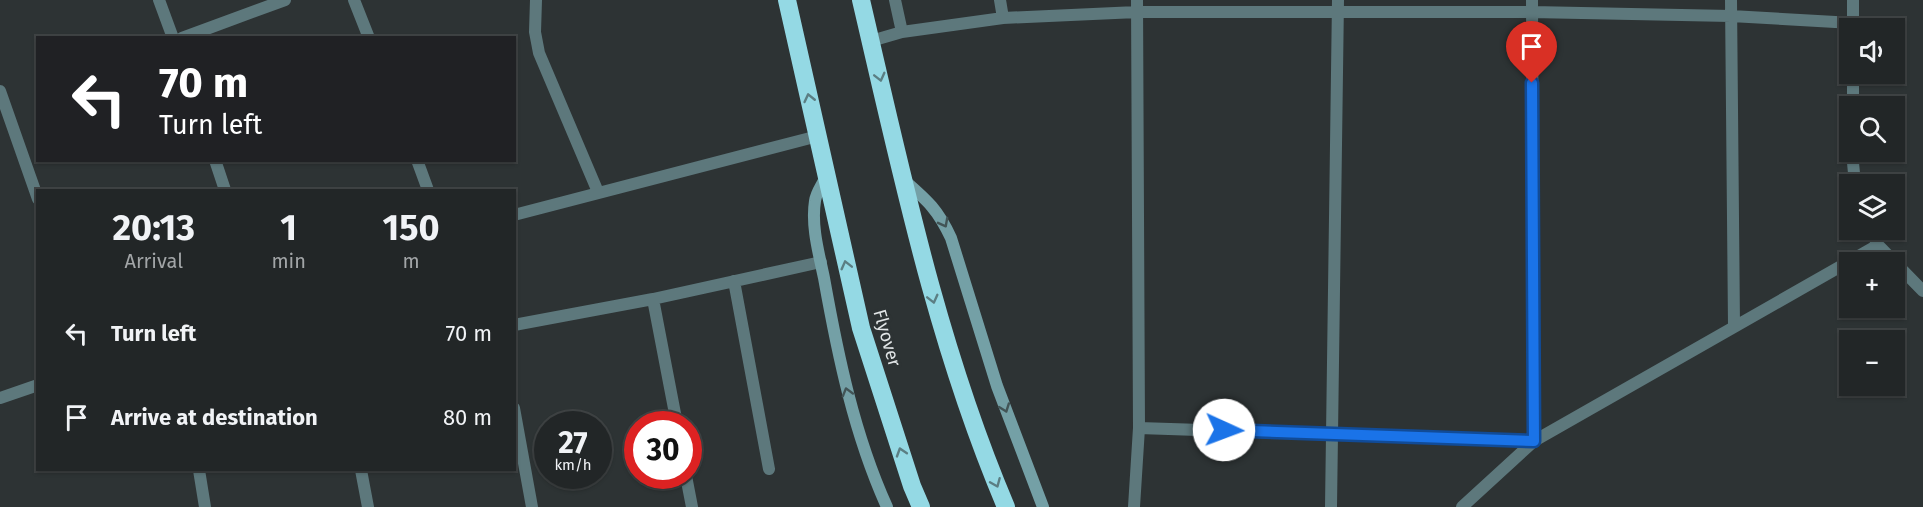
<!DOCTYPE html>
<meta charset="utf-8">
<style>
body{margin:0;font-family:"Fira Sans",sans-serif;background:#2e3233;color:#f1f3f6;height:100vh;display:flex;flex-direction:column;font-size:22px;white-space:nowrap}
*{box-sizing:border-box;margin:0}
p{font-size:20px;color:#a2a5a7}
.icon{flex:none;width:33px;height:33px;fill:none;stroke:currentColor;stroke-width:2;stroke-linecap:round;stroke-linejoin:round}
.map{position:relative;flex:1;overflow:hidden}
.details{position:absolute;left:36px;top:189px;width:480px;height:282px;display:flex;flex-direction:column;background:#222627;border-radius:0px;box-shadow:0 2px 4px #0004,0 0 0 2px #3f4344}
.details>*{flex:none}
.banner{position:absolute;left:36px;top:36px;width:480px;height:126px;border-radius:0px;box-shadow:0 2px 4px #0004,0 0 0 2px #3f4344;background:#202124;color:#fff;overflow:hidden}
.tools{position:absolute;left:1839px;top:18px;display:grid;gap:12px}
.tools a{display:grid;place-items:center;width:66px;height:66px;border-radius:0px;background:#222627;box-shadow:0 2px 4px #0004,0 0 0 2px #3f4344;font-size:30px}
.speed{position:absolute;left:534px;top:411px;display:flex;gap:12px;font-size:30px;font-weight:700;text-align:center}
.speed>*{display:grid;place-content:center;width:78px;height:78px;border-radius:50%;background:#222627;box-shadow:0 2px 4px #0004,0 0 0 2px #3f4344;line-height:1}
.speed small{font-size:15px;font-weight:400}
.speed .limit{border:9px solid #d22;background:#fff;color:#111}
.pin{position:absolute;display:grid;place-items:center;width:51px;height:51px;color:#fff;margin:-62px -26px;border-radius:50% 50% 50% 0;rotate:-45deg;box-shadow:0 0 6px #0007}
.pin .icon{rotate:45deg}
.me{position:absolute;width:66px;margin:-33px;rotate:92deg;stroke-linejoin:round;filter:drop-shadow(0 0 4px #0008)}
.turn{display:flex;align-items:center;gap:21px;height:126px;padding:0 24px;font-size:27px}
.turn .icon{width:78px;height:78px;stroke-width:2.5}
.turn b{display:block;font-size:42px;line-height:51px}
.eta{display:flex;justify-content:space-evenly;align-items:center;height:102px;text-align:center}
.eta b{font-size:36px;font-weight:700;line-height:42px}
ul{padding:0;list-style:none}
li{display:flex;align-items:center;gap:18px;height:84px;padding:0 24px}
li div{flex:1}
li b{display:block;font-size:22px}
li em{font-style:normal}
.map>svg:first-child{display:block}
</style>
<div class="map">
<svg width="1923" height="507" viewBox="0 0 1923 507">
<rect width="100%" height="100%" fill="#2d3334"/>
<g fill="none" stroke-linecap="round" stroke-linejoin="round">
<path stroke="#5d787c" stroke-width="12" d="M 159,0 L 173,38
M 354,0 L 369,38
M 536,0 L 535,32 L 539,53 L 598,192
M 895,0 L 902,32
M 1000,0 L 1003,18
M 1731,0 L 1734,326
M 1853,28 L 1853,0
M 182,38 L 285,0
M 871,41 L 902,32 L 1003,18 L 1137,12 L 1532,12 L 1731,16 L 1853,23
M 0,91 L 38,199
M 1853,106 L 1853,74
M 1852,152 L 1855,184
M 215,160 L 225,190
M 417,160 L 428,190
M 514,215 L 818,136
M 1870,230 L 1878,245 L 1923,291
M 734,281 L 769,469
M 653,299 L 677,424
M 514,325 L 653,299 L 821,262
M 0,398 L 38,385
M 514,408 L 532,507
M 1139,428 L 1534,441 L 1532,0
M 199,470 L 205,507
M 361,470 L 368,507
M 686,476 L 692,507
M 1134,507 L 1139,428 L 1137,0
M 1331,507 L 1338,0
M 1462,507 L 1534,441 L 1878,245"/>
<path stroke="#74a0a6" stroke-width="12" d="M 826,176 C 823,184 816,192 815,201 C 811,226 819,254 824,278 C 838,356 854,434 887,507
M 905,181 C 928,201 938,210 951,238 L 997,386 L 1043,507"/>
<path stroke="#94d9e4" stroke-width="18" d="M 787,0 L 861,328 L 912,486 L 921,507
M 861,0 C 901,171 937,345 1006,507"/>
</g>
<defs><path id="oneway-chevron" d="M-2-3.5L2.5 0L-2 3.5" fill="none" stroke-width="1.6" stroke-linecap="round" stroke-linejoin="round" transform="scale(1.5)"/></defs>
<g stroke="#5b7e83">
<use href="#oneway-chevron" transform="translate(880 77) rotate(76)"/>
<use href="#oneway-chevron" transform="translate(809 98) rotate(-103)"/>
<use href="#oneway-chevron" transform="translate(846 265) rotate(-104)"/>
<use href="#oneway-chevron" transform="translate(933 299) rotate(76)"/>
<use href="#oneway-chevron" transform="translate(901 452) rotate(-108)"/>
<use href="#oneway-chevron" transform="translate(996 483) rotate(67)"/>
</g>
<g stroke="#425456">
<use href="#oneway-chevron" transform="translate(944 223) rotate(62)"/>
<use href="#oneway-chevron" transform="translate(847 392) rotate(-106)"/>
<use href="#oneway-chevron" transform="translate(1005 408) rotate(70)"/>
</g>
<g fill="none" stroke-linecap="round" stroke-linejoin="round">
<defs>
<path id="route" d="M 1224,430 L 1534,441 L 1532,83"/>
</defs>
<use href="#route" stroke="#114b97" stroke-width="15"/>
<use href="#route" stroke="#1a73e8" stroke-width="10"/>
</g>
<g text-anchor="middle" stroke-width="6" stroke-linejoin="round" paint-order="stroke">
<g font-size="18" fill="#e2e6e7" stroke="#2d3334">
<text transform="translate(887 338) rotate(74)" y="6">Flyover</text>
</g>
</g>
</svg>
<div class="tools">
<a><svg class="icon" aria-label="sound" viewBox="0 0 24 24"><path d="M4 9h4l5-4v14l-5-4H4zM17 9q2 3 0 6"/></svg></a>
<a><svg class="icon" aria-label="search" viewBox="0 0 24 24"><circle cx="10" cy="10" r="6"/><path d="M15 15l6 6"/></svg></a>
<a><svg class="icon" aria-label="layers" viewBox="0 0 24 24"><path d="M12 4l9 5-9 5-9-5zM3 14l9 5 9-5"/></svg></a>
<a>+</a>
<a>−</a>
</div>
<div class="speed"><div>27<small>km/h</small></div><div class="limit">30</div></div>
<div class="pin" style="left:1532px;top:83px;background:#d93025"><svg class="icon" aria-label="arrive" viewBox="0 0 24 24"><path d="M6 21V4h12l-3 4 3 4H6"/></svg></div>
<svg class="me" style="left:1224px;top:430px" viewBox="-20 -20 40 40"><circle r="19" fill="#fff"/><path d="M0-13L10 11 0 6-10 11z" fill="#1a73e8"/></svg>
<div class="banner">
<div class="turn"><svg class="icon" aria-label="left" viewBox="0 0 24 24"><path d="M17 20v-9H6M10 6l-5 5 5 5"/></svg><div><b>70 m</b>Turn left</div></div>
</div>
<section class="details">
<div class="eta">
<div><b>20:13</b><p>Arrival</p></div>
<div><b>1</b><p>min</p></div>
<div><b>150</b><p>m</p></div>
</div>
<ul>
<li><svg class="icon" aria-label="left" viewBox="0 0 24 24"><path d="M17 20v-9H6M10 6l-5 5 5 5"/></svg><div><b>Turn left</b></div><em>70 m</em></li>
<li><svg class="icon" aria-label="arrive" viewBox="0 0 24 24"><path d="M6 21V4h12l-3 4 3 4H6"/></svg><div><b>Arrive at destination</b></div><em>80 m</em></li>
</ul>
</section>
</div>
